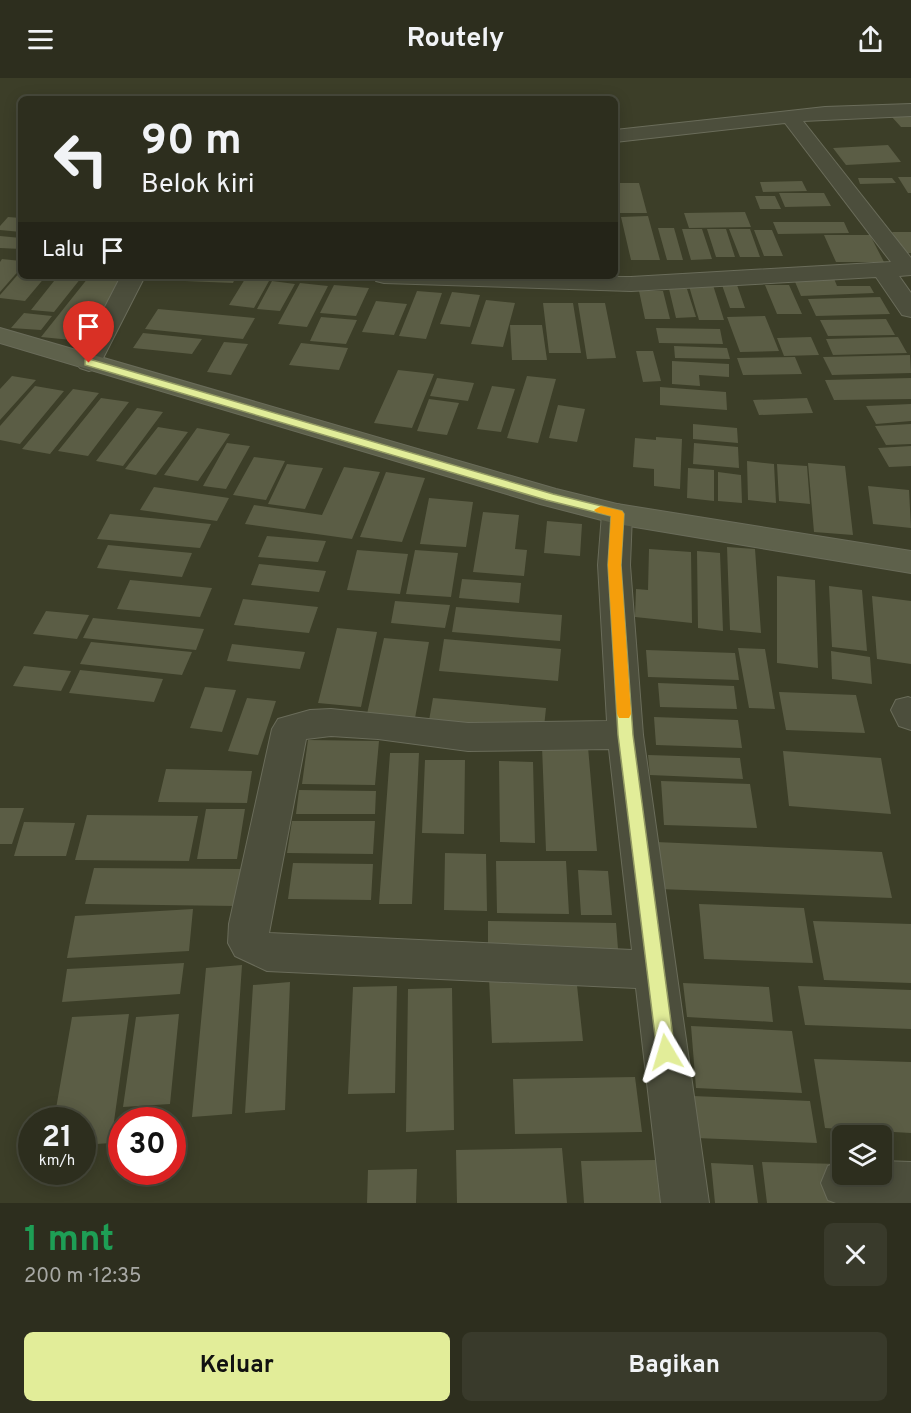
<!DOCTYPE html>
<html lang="id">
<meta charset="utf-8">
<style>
body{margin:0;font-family:Overpass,sans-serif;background:#393a2b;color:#f1f3f6;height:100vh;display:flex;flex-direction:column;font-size:22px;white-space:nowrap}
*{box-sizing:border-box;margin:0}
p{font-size:20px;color:#a7a8a4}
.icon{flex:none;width:33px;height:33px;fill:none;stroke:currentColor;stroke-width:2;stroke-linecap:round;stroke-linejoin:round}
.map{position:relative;height:1125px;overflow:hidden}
.drawer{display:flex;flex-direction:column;background:#2d2e1e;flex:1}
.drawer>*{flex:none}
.banner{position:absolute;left:18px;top:18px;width:600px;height:183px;border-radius:9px;box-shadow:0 3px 15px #0003,0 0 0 2px #484a3c;background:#2d2e1e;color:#f1f3f6;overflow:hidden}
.controls{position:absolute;left:832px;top:1047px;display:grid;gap:12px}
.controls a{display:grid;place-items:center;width:60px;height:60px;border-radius:9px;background:#2d2e1e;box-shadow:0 3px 15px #0003,0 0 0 2px #484a3c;font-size:30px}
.speed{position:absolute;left:18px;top:1029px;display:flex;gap:12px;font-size:30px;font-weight:700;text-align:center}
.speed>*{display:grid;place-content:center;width:78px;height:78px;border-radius:50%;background:#2d2e1e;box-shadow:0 3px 15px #0003,0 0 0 2px #484a3c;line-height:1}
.speed small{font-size:15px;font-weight:400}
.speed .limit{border:9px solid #d22;background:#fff;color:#111}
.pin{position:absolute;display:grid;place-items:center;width:51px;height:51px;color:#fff;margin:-62px -26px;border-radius:50% 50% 50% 0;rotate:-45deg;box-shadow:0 0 6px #0007}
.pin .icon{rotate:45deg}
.me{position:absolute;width:66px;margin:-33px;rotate:353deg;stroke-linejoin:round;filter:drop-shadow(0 0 4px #0008)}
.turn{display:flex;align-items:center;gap:21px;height:126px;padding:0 24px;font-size:27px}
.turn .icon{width:78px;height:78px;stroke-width:2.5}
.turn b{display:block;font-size:42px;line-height:51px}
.then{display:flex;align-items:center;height:57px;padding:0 24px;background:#0003;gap:12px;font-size:22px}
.round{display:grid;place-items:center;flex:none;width:63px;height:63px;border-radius:9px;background:#393a2b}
.overview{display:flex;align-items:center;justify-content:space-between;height:102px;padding:0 24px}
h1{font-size:36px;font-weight:700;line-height:45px;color:#1e9e55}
.action{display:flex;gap:12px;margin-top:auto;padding:12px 24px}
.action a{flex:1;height:69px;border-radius:9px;background:#e2ed99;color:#111;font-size:24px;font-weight:700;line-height:69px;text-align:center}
.action a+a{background:#393a2b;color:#f1f3f6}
header{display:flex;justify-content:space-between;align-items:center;height:78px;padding:0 24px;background:#2d2e1e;font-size:27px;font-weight:700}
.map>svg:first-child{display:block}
</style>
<header><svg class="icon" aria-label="menu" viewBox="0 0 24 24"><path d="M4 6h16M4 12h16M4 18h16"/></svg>Routely<svg class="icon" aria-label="share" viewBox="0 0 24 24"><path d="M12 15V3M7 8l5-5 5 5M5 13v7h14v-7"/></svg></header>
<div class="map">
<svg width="911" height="1125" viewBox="0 0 911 1125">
<rect width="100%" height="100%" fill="#3c3e28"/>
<path fill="#5b5d45" d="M 911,37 L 911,49 L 901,49 L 891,38 Z
M 888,67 L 901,84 L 846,87 L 833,70 Z
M 898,99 L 911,99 L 911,115 L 908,115 Z
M 858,100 L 892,100 L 896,105 L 860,106 Z
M 802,103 L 807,113 L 763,114 L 760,104 Z
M 615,105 L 639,105 L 647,135 L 620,135 Z
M 779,115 L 824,115 L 831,128 L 785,129 Z
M 755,118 L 775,118 L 781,131 L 760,131 Z
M 745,134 L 751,149 L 689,150 L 684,135 Z
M 648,138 L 660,182 L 631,182 L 621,139 Z
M 8,139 L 21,140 L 21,154 L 0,152 L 0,148 Z
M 773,144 L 844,144 L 849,155 L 778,156 Z
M 658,150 L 674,150 L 683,182 L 667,182 Z
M 682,151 L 702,151 L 712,181 L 691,182 Z
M 707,151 L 726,151 L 735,179 L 716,179 Z
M 729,151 L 750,151 L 760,179 L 740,179 Z
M 754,152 L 772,152 L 783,178 L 764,178 Z
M 892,154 L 911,154 L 911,175 L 904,175 Z
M 824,157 L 870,157 L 884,184 L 836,184 Z
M 0,158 L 21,160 L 21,171 L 0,170 Z
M 2,181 L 21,183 L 21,190 L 0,214 L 0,184 Z
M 21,193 L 21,198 L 46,198 L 25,223 L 0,220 L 0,217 Z
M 58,198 L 81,200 L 54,234 L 31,232 Z
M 187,198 L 236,198 L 233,205 L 185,203 Z
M 833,198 L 837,208 L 870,208 L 874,215 L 801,218 L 793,199 Z
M 88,200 L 125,203 L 82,263 L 41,259 Z
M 245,201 L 269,203 L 254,230 L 229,227 Z
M 272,203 L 295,206 L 280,233 L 257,231 Z
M 300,205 L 328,208 L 307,249 L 278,246 Z
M 334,207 L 369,210 L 356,238 L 320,235 Z
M 713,207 L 724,242 L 699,242 L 689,208 Z
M 722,207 L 737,207 L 745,230 L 730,230 Z
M 765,207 L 789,207 L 802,236 L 777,236 Z
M 669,211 L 687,211 L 696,239 L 676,240 Z
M 417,213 L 442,215 L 426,261 L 399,258 Z
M 639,213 L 663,213 L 670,241 L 645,241 Z
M 452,214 L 480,217 L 470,249 L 440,246 Z
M 880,219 L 890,236 L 816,238 L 808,221 Z
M 486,222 L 515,225 L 503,269 L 471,266 Z
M 376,223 L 407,226 L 394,257 L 362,254 Z
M 543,225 L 573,225 L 581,275 L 549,275 Z
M 578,225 L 605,225 L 616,280 L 587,281 Z
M 158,231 L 255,240 L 243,261 L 145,251 Z
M 24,235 L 52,238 L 41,252 L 11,250 Z
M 765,238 L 779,273 L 740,274 L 727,239 Z
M 321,239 L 357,242 L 346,266 L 310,263 Z
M 886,241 L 895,257 L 828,258 L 820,242 Z
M 510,247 L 542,247 L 547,282 L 512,282 Z
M 656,250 L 720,251 L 723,266 L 659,265 Z
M 143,255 L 202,261 L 192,276 L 133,270 Z
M 811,259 L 819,277 L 784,278 L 777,260 Z
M 898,259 L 907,275 L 833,277 L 826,261 Z
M 224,264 L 248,266 L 231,297 L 207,294 Z
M 301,265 L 348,270 L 339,292 L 289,287 Z
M 674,268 L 727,270 L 730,281 L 675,280 Z
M 636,273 L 653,273 L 661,303 L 643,304 Z
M 910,277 L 911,295 L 832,297 L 823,279 Z
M 795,279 L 802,296 L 743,297 L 737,280 Z
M 672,283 L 729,286 L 729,299 L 699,297 L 700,308 L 672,306 Z
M 398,292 L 434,296 L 412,350 L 374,345 Z
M 12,298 L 36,302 L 0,342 L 0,311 Z
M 527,298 L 556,301 L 538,365 L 507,360 Z
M 437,300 L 474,305 L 468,323 L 430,318 Z
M 911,300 L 911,321 L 834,322 L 825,302 Z
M 35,308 L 64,313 L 20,366 L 0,362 L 0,348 Z
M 492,308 L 515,311 L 501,354 L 477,351 Z
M 660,309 L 726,314 L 727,332 L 660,327 Z
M 73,311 L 99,315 L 50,376 L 22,371 Z
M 101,320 L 129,324 L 88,378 L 58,373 Z
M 807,320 L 813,335 L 759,337 L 753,322 Z
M 429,321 L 459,325 L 447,357 L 417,353 Z
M 911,326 L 911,343 L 876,346 L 866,328 Z
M 558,327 L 585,331 L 577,364 L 549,360 Z
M 137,330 L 163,334 L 123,388 L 96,383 Z
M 693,346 L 737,350 L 738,365 L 693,361 Z
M 911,346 L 911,366 L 886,367 L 875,348 Z
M 158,349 L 188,354 L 156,397 L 125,391 Z
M 197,350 L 230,356 L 198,403 L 164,397 Z
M 656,359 L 682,361 L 680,411 L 654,408 L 654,391 L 633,389 L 635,360 L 656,362 Z
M 227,365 L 250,368 L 226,411 L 203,408 Z
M 694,365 L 738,369 L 739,390 L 693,386 Z
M 911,368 L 911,388 L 889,389 L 878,370 Z
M 254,379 L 285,383 L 266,422 L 233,417 Z
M 747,383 L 774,386 L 776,425 L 748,422 Z
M 808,385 L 845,388 L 853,457 L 814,454 Z
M 287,386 L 323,390 L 305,431 L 268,426 Z
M 777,386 L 807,388 L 810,426 L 779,423 Z
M 344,389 L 380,394 L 352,461 L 245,446 L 254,427 L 322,437 Z
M 688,390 L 714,392 L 714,423 L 687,420 Z
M 386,394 L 425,400 L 402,464 L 360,459 Z
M 718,394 L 741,397 L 742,425 L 718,423 Z
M 868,408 L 909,412 L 911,450 L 873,446 Z
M 154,409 L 229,420 L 217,443 L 140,432 Z
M 429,420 L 473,424 L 466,469 L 420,466 Z
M 483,434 L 519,437 L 515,471 L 527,472 L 524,498 L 473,494 Z
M 110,436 L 211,446 L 200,470 L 97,461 Z
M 547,443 L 582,446 L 580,478 L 544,475 Z
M 267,458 L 326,463 L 318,484 L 258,479 Z
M 108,467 L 192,475 L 182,499 L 97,490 Z
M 727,469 L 755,471 L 761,555 L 730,552 Z
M 649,471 L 691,474 L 692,545 L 635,539 L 636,511 L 648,512 Z
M 357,472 L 408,476 L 400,516 L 347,512 Z
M 415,472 L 458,475 L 451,519 L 406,516 Z
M 697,473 L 720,475 L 723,553 L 698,550 Z
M 259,486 L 326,493 L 319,514 L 251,507 Z
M 777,498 L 815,502 L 818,590 L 777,585 Z
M 462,501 L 521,505 L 519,525 L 459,520 Z
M 130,502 L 212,510 L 200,539 L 117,531 Z
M 829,508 L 862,512 L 867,573 L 832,569 Z
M 872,518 L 911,523 L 911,586 L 877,581 Z
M 243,521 L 318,529 L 309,555 L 234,547 Z
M 395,523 L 450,527 L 445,550 L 391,545 Z
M 456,529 L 562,537 L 560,563 L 452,554 Z
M 46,533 L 89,537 L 77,561 L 33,556 Z
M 93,540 L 204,551 L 196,572 L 83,560 Z
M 337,550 L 377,554 L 361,629 L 318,625 Z
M 384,560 L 429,564 L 415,640 L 367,636 Z
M 444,561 L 561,571 L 558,603 L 439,593 Z
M 91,564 L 192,574 L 182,597 L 80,586 Z
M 232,566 L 305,574 L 300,591 L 227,583 Z
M 738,570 L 765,571 L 775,631 L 749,630 Z
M 646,572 L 735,575 L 739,602 L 648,599 Z
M 831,573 L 870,579 L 872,606 L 832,601 Z
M 24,588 L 71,593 L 61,613 L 13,608 Z
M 80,592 L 163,601 L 154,624 L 69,615 Z
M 658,605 L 734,608 L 737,631 L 660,629 Z
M 205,609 L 236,612 L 222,654 L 190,650 Z
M 779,614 L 856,617 L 865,655 L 786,652 Z
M 247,620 L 276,623 L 258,677 L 228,673 Z
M 433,620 L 546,630 L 543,659 L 428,648 Z
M 654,639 L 738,642 L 742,670 L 656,667 Z
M 308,662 L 379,663 L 375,707 L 302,706 Z
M 542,668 L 588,669 L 597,773 L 546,773 Z
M 783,673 L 881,680 L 891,736 L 789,728 Z
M 390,675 L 419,675 L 412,826 L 379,826 Z
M 648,677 L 740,680 L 743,701 L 650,697 Z
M 425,682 L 465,682 L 464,756 L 422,755 Z
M 499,683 L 533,684 L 535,765 L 500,764 Z
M 166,691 L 252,693 L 247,725 L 158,724 Z
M 661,703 L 750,706 L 757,750 L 664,747 Z
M 299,712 L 376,713 L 375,736 L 296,736 Z
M 0,730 L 24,730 L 12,766 L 0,766 Z
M 206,731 L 245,731 L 237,781 L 197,781 Z
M 87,737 L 198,738 L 189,783 L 75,782 Z
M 292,743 L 375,743 L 373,776 L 287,775 Z
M 24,744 L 75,745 L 66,778 L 14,778 Z
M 656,764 L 882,774 L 892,820 L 659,811 Z
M 445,775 L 486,776 L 487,833 L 444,832 Z
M 496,783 L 566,783 L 569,836 L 497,835 Z
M 293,785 L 373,786 L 371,822 L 288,821 Z
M 94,790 L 242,791 L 236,828 L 85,826 Z
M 578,792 L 608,793 L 612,837 L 581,837 Z
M 699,826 L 804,830 L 813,885 L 704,881 Z
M 193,831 L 189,873 L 67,880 L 75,838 Z
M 488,843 L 616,845 L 618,871 L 488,870 Z
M 813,843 L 911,846 L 911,905 L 824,902 Z
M 184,885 L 180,916 L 62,924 L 67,891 Z
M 242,887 L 232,1036 L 192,1039 L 206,890 Z
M 576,898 L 583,963 L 492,965 L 489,900 Z
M 290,904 L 285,1032 L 245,1035 L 253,907 Z
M 683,905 L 769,909 L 773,944 L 687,939 Z
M 397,908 L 395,1015 L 348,1016 L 353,909 Z
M 798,908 L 911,912 L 911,951 L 805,947 Z
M 452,910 L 454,1052 L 406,1054 L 408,911 Z
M 129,936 L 111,1065 L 82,1067 L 82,1042 L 54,1042 L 72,939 Z
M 179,936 L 170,1026 L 123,1029 L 136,939 Z
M 691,948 L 792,953 L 802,1015 L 696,1010 Z
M 814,981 L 911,984 L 911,1055 L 825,1050 Z
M 635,999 L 642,1054 L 515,1056 L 513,1001 Z
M 693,1018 L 810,1023 L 817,1065 L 696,1060 Z
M 562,1070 L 567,1125 L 457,1125 L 456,1072 Z
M 656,1082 L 662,1125 L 584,1125 L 581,1083 Z
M 762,1084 L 839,1086 L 846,1125 L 767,1125 Z
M 711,1085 L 753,1087 L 758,1125 L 715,1125 Z
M 417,1091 L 416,1125 L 367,1125 L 368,1092 Z"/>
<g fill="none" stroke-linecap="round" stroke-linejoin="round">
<defs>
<path id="minor" d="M 911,26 L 911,38 L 803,43 L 911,180 L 911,197 L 899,198 L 911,215 L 911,239 L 902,237 L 876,199 L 631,213 L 384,205 L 376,203 L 372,198 L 631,199 L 891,184 L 785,45 L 615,64 L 615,52 L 825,29 Z
M 121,198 L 145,198 L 98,290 L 89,293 L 80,290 L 76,285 Z
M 617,426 L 627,429 L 632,436 L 630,487 L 643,657 L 709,1125 L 661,1125 L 636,910 L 267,893 L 235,878 L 228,865 L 229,846 L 272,651 L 278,641 L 310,632 L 331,631 L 468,645 L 607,643 L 598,487 L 602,436 L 607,429 ZM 331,658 L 378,661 L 468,673 L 609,671 L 632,872 L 269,855 L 306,661 Z
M 908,619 L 911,620 L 911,652 L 899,648 L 891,632 L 896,622 Z
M 843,1082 L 843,1096 L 882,1096 L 882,1083 L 911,1084 L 911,1125 L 836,1125 L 828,1122 L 821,1105 L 828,1088 Z"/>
<path id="secondary" d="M 0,250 L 556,411 L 617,426 L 911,473 L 911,495 L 617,446 L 540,426 L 0,265 Z"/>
</defs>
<use href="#minor" stroke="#6a6c5a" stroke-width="2"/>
<use href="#secondary" stroke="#6a6c5a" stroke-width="2"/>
<use href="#minor" fill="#4c4e3c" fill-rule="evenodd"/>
<use href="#secondary" fill="#5e614b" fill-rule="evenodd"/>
</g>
<path fill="#e2ed99" stroke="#939a63" stroke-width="1.5" d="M 89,281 L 553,416 L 622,433 L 624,436 L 621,487 L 633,657 L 675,974 L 672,980 L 666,982 L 659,980 L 657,974 L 618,657 L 608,487 L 611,438 L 546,422 L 85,287 L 85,282 Z"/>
<path fill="#f59e0b" d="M 601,428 L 622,433 L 624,436 L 621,487 L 631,636 L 629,640 L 619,640 L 617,636 L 608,487 L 611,438 L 596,434 L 594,432 Z"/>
</svg>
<div class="controls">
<a><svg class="icon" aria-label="layers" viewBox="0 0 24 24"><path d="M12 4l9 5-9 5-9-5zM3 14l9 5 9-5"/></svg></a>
</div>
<div class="speed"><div>21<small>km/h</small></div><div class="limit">30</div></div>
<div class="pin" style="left:89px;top:285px;background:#d93025"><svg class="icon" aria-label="arrive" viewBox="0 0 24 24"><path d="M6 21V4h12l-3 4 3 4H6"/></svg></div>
<svg class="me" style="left:666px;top:974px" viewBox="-20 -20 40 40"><path d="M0-17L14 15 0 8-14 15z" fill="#e2ed99" stroke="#fff" stroke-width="4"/></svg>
<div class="banner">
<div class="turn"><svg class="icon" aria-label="left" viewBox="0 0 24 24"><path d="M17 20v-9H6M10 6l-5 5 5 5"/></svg><div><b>90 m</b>Belok kiri</div></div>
<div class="then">Lalu<svg class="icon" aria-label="arrive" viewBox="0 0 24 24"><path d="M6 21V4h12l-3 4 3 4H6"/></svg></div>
</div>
</div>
<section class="drawer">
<div class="overview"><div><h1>1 mnt</h1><p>200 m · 12:35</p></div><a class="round"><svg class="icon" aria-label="close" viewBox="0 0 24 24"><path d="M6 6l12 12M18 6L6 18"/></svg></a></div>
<div class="action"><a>Keluar</a><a>Bagikan</a></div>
</section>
